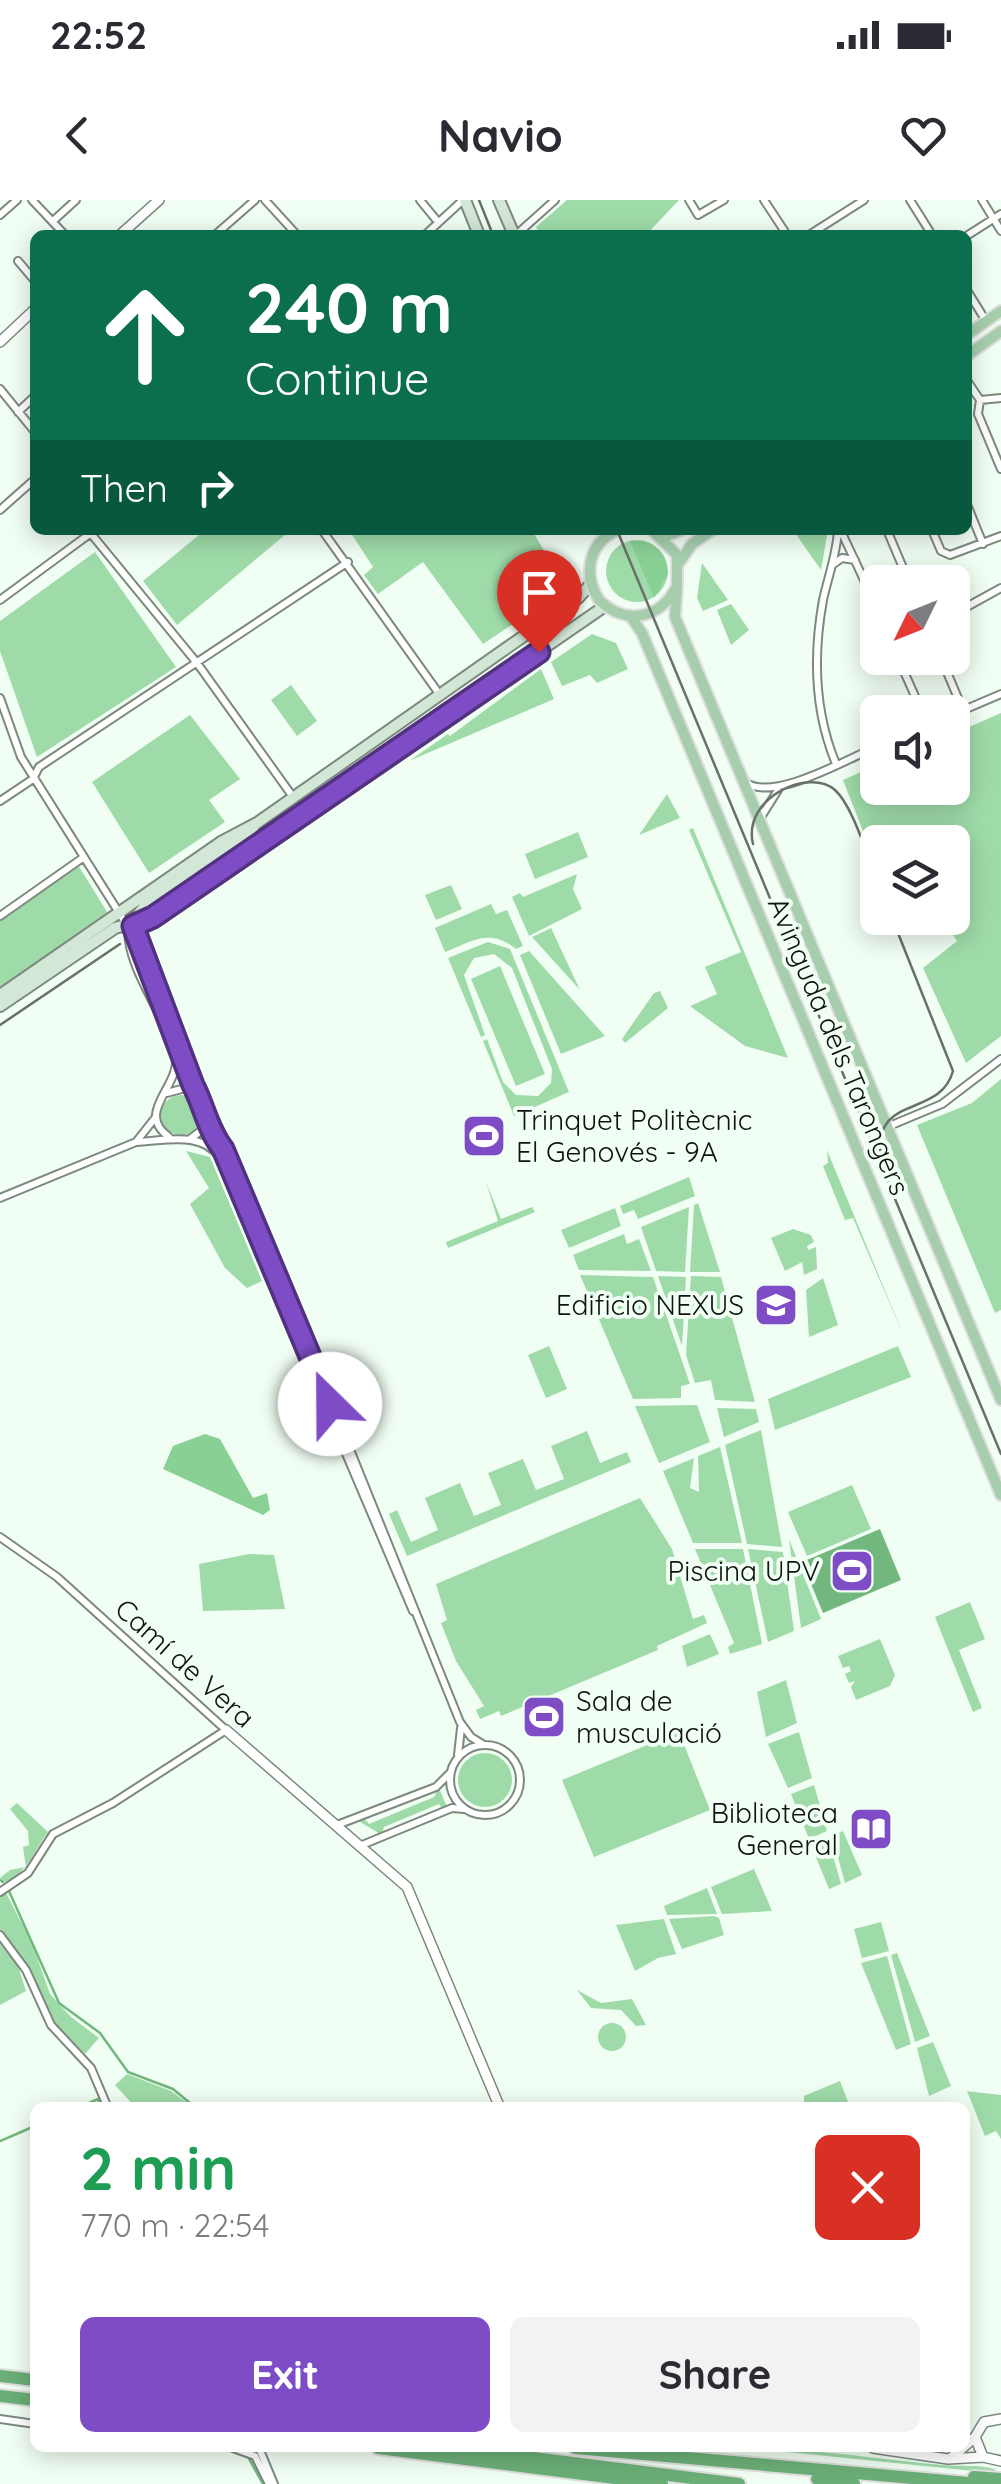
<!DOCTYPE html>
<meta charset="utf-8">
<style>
body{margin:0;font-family:Quicksand,sans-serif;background:#f2f2f3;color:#2b2b33;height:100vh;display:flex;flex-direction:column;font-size:38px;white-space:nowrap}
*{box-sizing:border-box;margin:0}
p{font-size:32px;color:#7c7c81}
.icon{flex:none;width:55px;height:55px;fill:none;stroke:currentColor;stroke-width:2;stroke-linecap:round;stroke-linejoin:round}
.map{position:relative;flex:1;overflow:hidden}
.drawer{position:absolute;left:30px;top:1902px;width:940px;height:350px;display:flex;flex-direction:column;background:#fff;border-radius:15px;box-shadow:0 5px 25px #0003}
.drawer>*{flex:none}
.hud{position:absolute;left:30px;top:30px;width:942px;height:305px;border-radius:15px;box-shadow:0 5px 25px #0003;background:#0b6e4f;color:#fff;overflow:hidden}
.needle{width:65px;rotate:227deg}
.tools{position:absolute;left:860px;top:365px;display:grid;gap:20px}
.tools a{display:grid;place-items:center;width:110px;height:110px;border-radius:15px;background:#fff;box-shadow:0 5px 25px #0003;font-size:50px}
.pin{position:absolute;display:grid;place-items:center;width:85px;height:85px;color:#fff;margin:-102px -42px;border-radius:50% 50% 50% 0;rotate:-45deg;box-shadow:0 0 10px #0007}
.pin .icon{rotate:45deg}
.me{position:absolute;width:110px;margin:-55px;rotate:337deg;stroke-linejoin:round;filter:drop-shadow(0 0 8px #0008)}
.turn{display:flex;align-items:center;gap:35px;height:210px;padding:0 50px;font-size:45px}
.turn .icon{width:130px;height:130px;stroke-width:2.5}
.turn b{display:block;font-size:70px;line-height:85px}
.then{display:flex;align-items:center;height:95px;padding:0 50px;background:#0003;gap:20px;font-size:38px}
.round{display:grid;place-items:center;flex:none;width:105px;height:105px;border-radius:15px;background:#f2f2f3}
.headline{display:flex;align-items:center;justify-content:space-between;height:170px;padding:0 50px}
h1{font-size:60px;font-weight:700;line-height:75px;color:#1e9e55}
.action{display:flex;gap:20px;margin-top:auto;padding:20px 50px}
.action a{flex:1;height:115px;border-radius:15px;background:#7e4dc5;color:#fff;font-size:40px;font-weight:700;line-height:115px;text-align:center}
.action a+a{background:#f2f2f3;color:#2b2b33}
.status{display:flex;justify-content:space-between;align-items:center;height:70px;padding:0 50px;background:#fff;direction:ltr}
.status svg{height:28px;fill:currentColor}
header{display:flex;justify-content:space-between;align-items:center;height:130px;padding:0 50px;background:#fff;font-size:45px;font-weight:700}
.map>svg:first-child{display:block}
</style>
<div class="status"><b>22:52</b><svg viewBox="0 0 49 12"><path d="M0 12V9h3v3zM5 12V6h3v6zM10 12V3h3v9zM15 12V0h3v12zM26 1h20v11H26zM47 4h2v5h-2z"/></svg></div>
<header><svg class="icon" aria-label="back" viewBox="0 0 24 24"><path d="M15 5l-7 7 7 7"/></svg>Navio<svg class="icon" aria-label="heart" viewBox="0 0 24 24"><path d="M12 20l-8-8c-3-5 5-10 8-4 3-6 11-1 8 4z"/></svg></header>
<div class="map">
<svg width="1001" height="2284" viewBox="0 0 1001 2284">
<rect width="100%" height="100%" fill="#f1fef3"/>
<path fill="#9fdba9" d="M 567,0 L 679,0 L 646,35 L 540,35 L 536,27 Z
M 205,330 L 291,330 L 177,425 L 143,381 Z
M 349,330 L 532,330 L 566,389 L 483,444 L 423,362 L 378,394 L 364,375 L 373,367 Z
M 793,330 L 828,330 L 821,370 Z
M606 371a31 31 0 1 1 62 0a31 31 0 1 1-62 0Z
M 95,352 L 176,467 L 37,557 L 0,451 L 0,421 Z
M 702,363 L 728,400 L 703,411 L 697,398 Z
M 731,404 L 749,430 L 731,445 L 717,410 Z
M 592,434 L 616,443 L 628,469 L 597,483 L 590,475 L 562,486 L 551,462 Z
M 541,469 L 554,499 L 409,561 L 448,534 L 450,536 Z
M 291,485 L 317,521 L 297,536 L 271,500 Z
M 1001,513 L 1001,836 L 966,863 L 923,768 L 957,741 L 941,718 L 952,718 L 952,642 L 878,642 L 877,667 L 843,580 L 877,565 L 878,588 L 952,588 L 953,534 Z
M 190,515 L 240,579 L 209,600 L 225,622 L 149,673 L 92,582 Z
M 667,594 L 680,618 L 639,635 Z
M 693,628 L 788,858 L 745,846 L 690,806 L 717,794 L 705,767 L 741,752 L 689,630 Z
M 578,632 L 588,657 L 535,679 L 525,654 Z
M 78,665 L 109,715 L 0,790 L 0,720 Z
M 577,674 L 573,689 L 582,709 L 529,736 L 512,697 L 520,693 L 523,697 Z
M 451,685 L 462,709 L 436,720 L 425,695 Z
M 491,704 L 496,714 L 507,710 L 523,746 L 516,749 C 490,728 473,741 445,752 L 435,728 Z
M 551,728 L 580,790 L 532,737 Z
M 488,742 L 510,749 L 569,892 L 514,916 L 483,841 L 487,839 L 503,882 L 516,895 L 538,896 L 551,883 L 552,869 L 512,768 L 494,754 L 474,758 L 464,775 L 485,835 L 481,837 L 448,758 Z
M 529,751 L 605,836 L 561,854 L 520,755 Z
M 500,766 L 545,874 L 516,886 L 471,779 Z
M 660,791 L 668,808 L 625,843 L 622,839 L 654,793 Z
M 1001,879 L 1001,1110 L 995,1113 L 917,925 L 972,903 Z
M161 915a20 20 0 1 1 40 0a20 20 0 1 1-40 0Z
M 827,950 L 905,1139 L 853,1018 L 845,1020 L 823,966 L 828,963 Z
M 186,951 L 210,957 L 262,1081 L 247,1088 L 225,1068 L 190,1004 L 209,988 Z
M 689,977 L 695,996 L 638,1019 L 634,1010 L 623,1014 L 620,1006 Z
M 486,982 L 501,1019 L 532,1007 L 535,1012 L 448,1048 L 446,1042 L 498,1021 Z
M 698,1003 L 720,1072 L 690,1072 L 694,1005 Z
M 689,1007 L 685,1072 L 656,1071 L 641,1027 Z
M 615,1008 L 621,1026 L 569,1048 L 561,1030 Z
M 793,1029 L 811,1035 L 814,1042 L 807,1046 L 808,1050 L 816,1047 L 817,1069 L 804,1075 L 802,1062 L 785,1071 L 771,1038 Z
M 624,1034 L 627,1044 L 639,1039 L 651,1071 L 579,1070 L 573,1055 Z
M 580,1075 L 653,1077 L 690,1184 L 681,1186 L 681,1198 L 633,1199 Z
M 658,1076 L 686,1077 L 682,1146 Z
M 691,1076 L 721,1077 L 755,1202 L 715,1200 L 711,1180 L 695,1183 L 686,1155 Z
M 823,1078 L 838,1125 L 809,1137 L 806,1090 Z
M 549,1146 L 567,1189 L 546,1198 L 528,1155 Z
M 898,1146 L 911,1177 L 775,1230 L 768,1199 Z
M 697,1205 L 710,1242 L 659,1263 L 635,1206 Z
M 717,1208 L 756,1209 L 759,1222 L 724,1237 Z
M 761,1230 L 782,1347 L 747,1344 L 725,1245 Z
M 587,1231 L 600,1263 L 627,1252 L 631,1262 L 407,1356 L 389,1314 L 397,1310 L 411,1342 L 438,1330 L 425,1298 L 460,1283 L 474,1316 L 501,1305 L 488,1273 L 523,1259 L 536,1290 L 564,1279 L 551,1246 Z
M 720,1247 L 742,1343 L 693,1343 L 663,1271 L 694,1258 L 690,1288 L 699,1292 L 698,1256 Z
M 852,1285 L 871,1329 L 807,1356 L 788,1312 Z
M 640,1298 L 672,1349 L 693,1419 L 704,1415 L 707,1423 L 657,1446 L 658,1450 L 501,1516 L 499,1511 L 480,1519 L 476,1510 L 484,1506 L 456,1461 L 441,1423 L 447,1420 L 436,1384 Z
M 789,1339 L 821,1419 L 801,1428 Z
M 695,1349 L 743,1349 L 762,1444 L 730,1454 L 728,1447 L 734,1443 Z
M 748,1349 L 783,1352 L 794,1431 L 768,1442 Z
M 249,1354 L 274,1355 L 285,1409 L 203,1411 L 199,1364 Z
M 970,1402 L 985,1439 L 959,1450 L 982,1508 L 973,1512 L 935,1417 Z
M 710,1434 L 719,1454 L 687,1467 L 682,1446 Z
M 880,1439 L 895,1475 L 890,1486 L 856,1500 L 851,1487 L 855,1481 L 849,1483 L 845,1474 L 851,1471 L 849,1466 L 843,1468 L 838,1456 Z
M 786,1480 L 797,1523 L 766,1537 L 757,1492 Z
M 679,1532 L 710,1610 L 594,1657 L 562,1580 Z
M 799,1532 L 812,1578 L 788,1588 L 768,1544 Z
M458 1580a27 27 0 1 1 54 0a27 27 0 1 1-54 0Z
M 814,1585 L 827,1631 L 809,1639 L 791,1594 Z
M 439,1588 L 447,1607 L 442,1609 L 439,1604 L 384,1627 L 382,1635 L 360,1622 L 365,1619 L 369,1624 L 434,1597 Z
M 17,1603 L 48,1632 C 31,1655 32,1666 6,1683 L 0,1678 L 10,1670 L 26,1667 L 23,1647 L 29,1645 L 28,1631 L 10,1609 Z
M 843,1631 L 862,1675 L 845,1683 L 832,1636 Z
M 828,1638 L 841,1684 L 829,1689 L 811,1645 Z
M 754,1669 L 772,1711 L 722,1714 L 711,1687 Z
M 707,1688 L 717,1714 L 667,1715 L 664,1706 Z
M 6,1693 L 32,1743 L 50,1794 L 71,1817 L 99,1838 L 85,1854 L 50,1818 L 29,1769 L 0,1729 L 0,1697 Z
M 714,1716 L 719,1718 L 724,1735 L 682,1749 L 669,1719 Z
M 664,1719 L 676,1754 L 658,1758 L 635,1771 L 616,1725 Z
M 881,1722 L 889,1751 L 862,1758 L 854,1729 Z
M 0,1744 L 18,1766 L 26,1791 L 0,1805 Z
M 897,1753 L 930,1836 L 915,1842 L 891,1755 Z
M 887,1756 L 911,1844 L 896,1850 L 861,1763 Z
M 577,1790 L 601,1803 L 632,1799 L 646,1825 L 636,1826 L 621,1810 L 591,1808 Z
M598 1837a14 14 0 1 1 28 0a14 14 0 1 1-28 0Z
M 933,1842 L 951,1886 L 929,1896 L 917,1848 Z
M 127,1874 L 171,1891 L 193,1907 L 135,1907 L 115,1885 Z
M 840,1881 L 850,1907 L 804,1907 L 804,1896 Z
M 967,1891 L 1001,1895 L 1001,1939 L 996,1931 L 985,1936 Z
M 748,2248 C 814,2248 876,2259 942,2265 C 961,2267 976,2264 995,2269 L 994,2273 Z"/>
<path fill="#89d095" d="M 630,341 C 652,339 666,351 668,374 L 654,398 Z
M 205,1234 L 220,1239 L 253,1298 L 267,1293 L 270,1310 L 263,1315 L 163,1269 L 173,1246 Z"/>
<path fill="#71b77e" d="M 880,1329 L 901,1380 L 823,1413 L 802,1362 Z"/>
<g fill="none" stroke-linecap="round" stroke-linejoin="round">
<path stroke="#71b77e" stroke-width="2.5" d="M 0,1680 L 3,1682
M 9,1691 L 59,1803 L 100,1833 L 128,1872 L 173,1889 L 196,1908
M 78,1908 L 98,1899 L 101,1908
M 0,1941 L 35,1926
M 248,2257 L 263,2284"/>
<defs>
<path id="minor" d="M 32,0 L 65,35
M 265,0 L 297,35
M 420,0 L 438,22
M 689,0 L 698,15 L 724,0
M 764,0 L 787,35
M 910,0 L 932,35
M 982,0 L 1001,31
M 0,15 L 17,0
M 53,21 L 76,0
M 215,35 L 255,0
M 425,35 L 463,0
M 516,35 L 555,0
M 809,35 L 864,0
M 968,35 L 1001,14
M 18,61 L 35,81
M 968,92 L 986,121
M 968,182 L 980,200 L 978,214 L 1001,269
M 0,189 L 35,232
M 980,200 L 1001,198
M 18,212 L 35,196
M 968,307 L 983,344
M 0,310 L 35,279
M 88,330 L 197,463 L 293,597
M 322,330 L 440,495
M 887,330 L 909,382
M 932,330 L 941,351 L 950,355 L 1001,336
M 841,331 L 878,410
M 832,365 L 842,358 L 855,360
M 0,400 L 95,330
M 952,415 L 1001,388
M 898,458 L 922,512
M 941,458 L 963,510
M 0,498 L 21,557 L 128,727 C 127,770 164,812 175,853 C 184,885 133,911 169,937
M 952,515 L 1001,494
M 836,564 C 814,511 813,455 823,400 C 828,377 837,353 838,330
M 745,582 C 772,603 847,559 878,546
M 0,601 L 33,579 L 39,567 L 348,362
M 761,617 L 778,590
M 0,716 L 84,657
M 133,726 L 193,885 L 205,905 L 210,928 L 307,1143 L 460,1522 L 471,1537 L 484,1545
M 167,893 L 185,888 L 197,894
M 155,918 L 136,942 C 164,941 202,930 220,958 L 413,1411
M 887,927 L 942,904 L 1001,859
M 190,939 L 202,930 L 207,918
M 0,998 L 136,942
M 0,1337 L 57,1377 L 226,1530 L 113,1603 L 53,1634 L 28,1673 L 0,1692
M450 1580a35 35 0 1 1 70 0a35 35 0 1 1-70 0Z
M 458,1555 L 461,1528
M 337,1625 L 436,1587 L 449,1574
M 362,1645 L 452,1608 L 464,1609
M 0,1735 L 26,1770 L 51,1825 L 91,1868 L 108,1908
M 0,2219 L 35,2224
M 233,2248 L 255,2256 L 269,2284
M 259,2248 L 274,2284"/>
<path id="tertiary" d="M 120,35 L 159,0
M 0,142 L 35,109
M 226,1530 L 407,1687 L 500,1908
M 1001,2219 L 984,2222 L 975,2237 L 983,2257 L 1001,2261
M 873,2248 L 948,2259 L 983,2257
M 951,2258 L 975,2237"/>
<path id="secondary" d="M 465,0 L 479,35
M 499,0 L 514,35
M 128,727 L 144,707 L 253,628
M 0,795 L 221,642 L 257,623 L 578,398 L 591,384
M 0,806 L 115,728 L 153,717 L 605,406"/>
<path id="primary" d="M 968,134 L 1001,111
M 968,155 L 1001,131
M 616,330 C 588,345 583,374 599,400 C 625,426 661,419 677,386 L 677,355 L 652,330
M 664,337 L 681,330
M 679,363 L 692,344 L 712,330
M 677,386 L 675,417 L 1001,1200
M 631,417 L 642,433 L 1001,1295"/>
<path id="motorway" d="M 0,2176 L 35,2180
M 0,2196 L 35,2200
M 378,2248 L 662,2284
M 454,2248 L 739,2284
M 575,2248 L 980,2284
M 974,2277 L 1001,2279
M 817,2279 L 854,2284"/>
</defs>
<use href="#minor" stroke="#7d897e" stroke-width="10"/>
<use href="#tertiary" stroke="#7d897e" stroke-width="12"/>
<use href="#secondary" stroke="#7d897e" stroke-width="14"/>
<use href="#primary" stroke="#dddedd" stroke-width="14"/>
<use href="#motorway" stroke="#dddedd" stroke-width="16"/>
<use href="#minor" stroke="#fff" stroke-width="6"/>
<use href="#tertiary" stroke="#fff" stroke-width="9"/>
<use href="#secondary" stroke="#d3e7d6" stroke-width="10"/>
<use href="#primary" stroke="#a6cead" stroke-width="10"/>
<use href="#motorway" stroke="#6bae77" stroke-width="12"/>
<path stroke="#687069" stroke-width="2.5" d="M 479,0 L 493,35
M 617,330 L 1001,1254
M 753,644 C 742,598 809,567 835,590 C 853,606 868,659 878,682
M 881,957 C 872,893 940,919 953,871 L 892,718"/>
<path stroke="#687069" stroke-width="2.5" d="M 0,825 L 120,744"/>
</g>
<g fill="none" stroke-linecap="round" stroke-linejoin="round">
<defs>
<path id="route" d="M 330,1204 L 223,949 C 208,930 204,906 193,885 L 133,726 L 153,717 L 539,452"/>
</defs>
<use href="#route" stroke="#523280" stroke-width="25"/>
<use href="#route" stroke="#7e4dc5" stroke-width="18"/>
</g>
<defs>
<symbol id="stadium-square" viewBox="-11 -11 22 22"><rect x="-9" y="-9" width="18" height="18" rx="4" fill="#7e4dc5" stroke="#f1fef3"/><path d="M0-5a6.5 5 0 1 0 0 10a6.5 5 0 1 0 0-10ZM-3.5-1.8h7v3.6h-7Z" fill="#fff"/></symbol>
<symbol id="university-square" viewBox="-11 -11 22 22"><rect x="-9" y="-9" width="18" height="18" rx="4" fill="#7e4dc5" stroke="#f1fef3"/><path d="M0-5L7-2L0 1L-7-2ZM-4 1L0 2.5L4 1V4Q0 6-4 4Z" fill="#fff"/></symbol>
<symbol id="library-square" viewBox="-11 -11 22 22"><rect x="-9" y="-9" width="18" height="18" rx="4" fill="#7e4dc5" stroke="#f1fef3"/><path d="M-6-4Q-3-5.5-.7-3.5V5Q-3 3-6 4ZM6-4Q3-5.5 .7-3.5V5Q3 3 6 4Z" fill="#fff"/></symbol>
</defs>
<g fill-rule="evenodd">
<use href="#stadium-square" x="459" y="911" width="50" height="50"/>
<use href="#university-square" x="751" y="1080" width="50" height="50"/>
<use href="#stadium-square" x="827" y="1346" width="50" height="50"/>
<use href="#stadium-square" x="519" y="1492" width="50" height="50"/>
<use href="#library-square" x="846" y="1604" width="50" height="50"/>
</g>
<g text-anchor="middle" stroke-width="8" stroke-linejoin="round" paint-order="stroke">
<g font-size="28" fill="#0e130f" stroke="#f1fef3">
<text transform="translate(839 846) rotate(67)" y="10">Avinguda dels Tarongers</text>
<text transform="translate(185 1463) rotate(42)" y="10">Camí de Vera</text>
</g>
<g font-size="28" fill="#0e130f" stroke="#f1fef3" text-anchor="end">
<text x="516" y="930" text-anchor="start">Trinquet Politècnic<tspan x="516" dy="32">El Genovés - 9A</tspan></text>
<text x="744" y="1115">Edificio NEXUS</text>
<text x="820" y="1381">Piscina UPV</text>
<text x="576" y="1511" text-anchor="start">Sala de<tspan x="576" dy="32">musculació</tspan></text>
<text x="838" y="1623">Biblioteca<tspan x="838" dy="32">General</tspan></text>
</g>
</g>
</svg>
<div class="tools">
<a><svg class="needle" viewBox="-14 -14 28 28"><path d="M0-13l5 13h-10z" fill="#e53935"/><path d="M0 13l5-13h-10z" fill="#7c7c81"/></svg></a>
<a><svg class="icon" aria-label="sound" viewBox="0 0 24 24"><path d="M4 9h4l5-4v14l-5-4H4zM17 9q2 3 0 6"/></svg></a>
<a><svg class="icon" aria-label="layers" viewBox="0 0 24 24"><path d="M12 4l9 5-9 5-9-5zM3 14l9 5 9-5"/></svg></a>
</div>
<div class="pin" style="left:539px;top:452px;background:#d93025"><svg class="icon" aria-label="arrive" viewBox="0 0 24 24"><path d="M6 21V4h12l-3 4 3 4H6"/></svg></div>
<svg class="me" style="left:330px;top:1204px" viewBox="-20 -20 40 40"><circle r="19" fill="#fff"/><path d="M0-13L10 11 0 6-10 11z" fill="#7e4dc5"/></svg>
<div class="hud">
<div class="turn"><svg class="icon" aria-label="ahead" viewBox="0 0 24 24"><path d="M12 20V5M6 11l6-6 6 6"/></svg><div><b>240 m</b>Continue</div></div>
<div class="then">Then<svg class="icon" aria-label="right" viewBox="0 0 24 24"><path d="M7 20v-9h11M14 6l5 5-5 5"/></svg></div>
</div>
<section class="drawer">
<div class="headline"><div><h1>2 min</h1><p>770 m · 22:54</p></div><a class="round" style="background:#d93025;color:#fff"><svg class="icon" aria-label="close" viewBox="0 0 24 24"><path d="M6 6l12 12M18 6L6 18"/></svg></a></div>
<div class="action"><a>Exit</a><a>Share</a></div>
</section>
</div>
